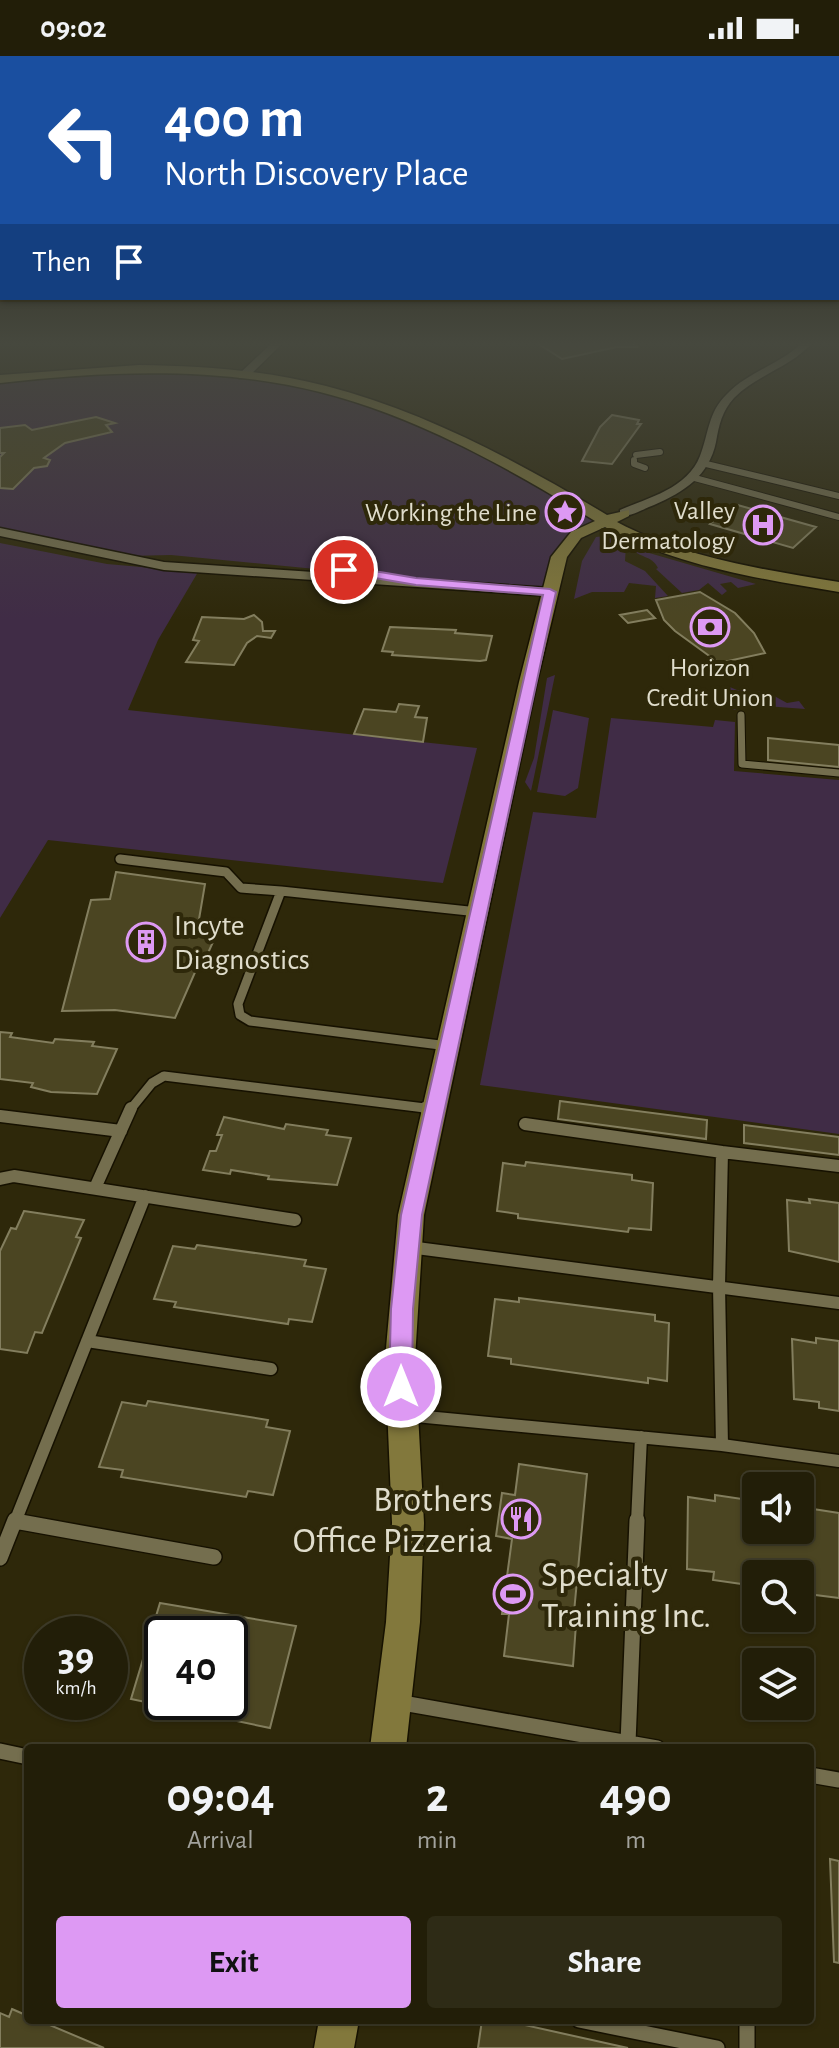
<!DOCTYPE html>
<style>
body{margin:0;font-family:"Alegreya Sans",sans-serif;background:#2e2b16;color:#f1f3f6;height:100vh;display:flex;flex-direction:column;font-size:30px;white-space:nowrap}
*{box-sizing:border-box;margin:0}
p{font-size:26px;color:#a2a29c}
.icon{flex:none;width:44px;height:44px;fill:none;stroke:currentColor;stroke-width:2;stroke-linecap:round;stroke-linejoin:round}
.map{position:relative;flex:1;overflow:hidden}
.sheet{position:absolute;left:24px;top:1688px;width:790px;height:280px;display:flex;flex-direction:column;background:#221e08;border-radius:8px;box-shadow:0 2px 6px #0004,0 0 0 2px #3f3c29}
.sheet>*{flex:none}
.banner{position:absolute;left:0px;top:0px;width:840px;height:244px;box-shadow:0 2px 6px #0004,0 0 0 2px #3f3c29;background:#1a4fa0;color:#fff;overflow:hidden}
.buttons{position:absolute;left:742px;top:1416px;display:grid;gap:16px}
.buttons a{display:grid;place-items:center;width:72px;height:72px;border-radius:8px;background:#221e08;box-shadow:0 2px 6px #0004,0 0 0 2px #3f3c29;font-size:40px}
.speed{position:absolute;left:24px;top:1560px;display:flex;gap:16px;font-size:40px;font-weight:700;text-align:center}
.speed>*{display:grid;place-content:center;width:104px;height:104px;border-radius:50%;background:#221e08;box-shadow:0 2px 6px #0004,0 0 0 2px #3f3c29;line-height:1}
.speed small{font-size:20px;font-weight:400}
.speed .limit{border:4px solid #111;border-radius:12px;background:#fff;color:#111}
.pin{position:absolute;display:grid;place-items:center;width:68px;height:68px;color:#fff;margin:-34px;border:4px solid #fff;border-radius:50%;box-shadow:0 2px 8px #0007}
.me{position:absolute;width:88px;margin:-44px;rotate:0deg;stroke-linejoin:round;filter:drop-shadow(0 0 6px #0008)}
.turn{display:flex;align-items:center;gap:28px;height:168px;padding:0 32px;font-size:36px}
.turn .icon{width:104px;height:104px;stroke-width:2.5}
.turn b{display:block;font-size:56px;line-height:68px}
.then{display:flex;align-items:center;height:76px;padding:0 32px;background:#0003;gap:16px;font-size:30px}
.eta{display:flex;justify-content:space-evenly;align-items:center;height:136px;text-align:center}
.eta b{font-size:48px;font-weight:700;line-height:56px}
.button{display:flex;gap:16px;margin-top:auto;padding:16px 32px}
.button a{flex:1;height:92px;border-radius:8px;background:#dd99f3;color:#111;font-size:32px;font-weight:700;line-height:92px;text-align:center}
.button a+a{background:#2e2b16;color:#f1f3f6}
.status{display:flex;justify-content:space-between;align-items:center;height:56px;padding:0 40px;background:#221e08;direction:ltr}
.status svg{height:22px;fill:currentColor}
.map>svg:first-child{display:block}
</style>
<div class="status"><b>09:02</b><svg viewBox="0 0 49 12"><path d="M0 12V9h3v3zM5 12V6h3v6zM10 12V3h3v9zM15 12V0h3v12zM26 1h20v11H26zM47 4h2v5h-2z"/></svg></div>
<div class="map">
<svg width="839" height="1992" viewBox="0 0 839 1992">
<rect width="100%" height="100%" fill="#2e280a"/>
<path fill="#402c46" d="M 185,315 C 245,321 307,325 365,345 C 449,375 527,422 605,465 L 576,479 L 550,536 L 171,499 L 127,500 L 0,476 L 0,323 Z
M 605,480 L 617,482 L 626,489 L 625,505 L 645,515 L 668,540 L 655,542 L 656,530 L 629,527 L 624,536 L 592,536 L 574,543 L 582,505 L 596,481 Z
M 0,487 L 107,508 L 198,516 L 158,584 L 128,654 L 477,692 L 443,827 L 48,784 L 0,862 Z
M 632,492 L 756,528 L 738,532 L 731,526 L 720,528 L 727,535 L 722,539 L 708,527 L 699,534 L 682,537 L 656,513 L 658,512 C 652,499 638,502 632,492 Z
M 555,619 L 534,721 L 531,735 L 525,726 L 534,702 L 547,622 Z
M 725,629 L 737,634 L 767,636 L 787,647 L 799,645 L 805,653 L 737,648 L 736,654 L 729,654 Z
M 553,654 L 589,662 L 578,732 L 565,740 L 537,736 Z
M 611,662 L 713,671 L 715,664 L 735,666 L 734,715 L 839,724 L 839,1078 L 480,1029 L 533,756 L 596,762 Z"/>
<path fill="#4b4522" stroke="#837e5e" stroke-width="2" fill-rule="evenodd" d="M 534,285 L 627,285 L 638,291 L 617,291 L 562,303 Z
M 612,359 L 639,364 L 637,368 L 641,368 L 612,408 L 582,405 L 600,371 Z
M 96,361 L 115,367 L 106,369 L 112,376 L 65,387 L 44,402 L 50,404 L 47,410 L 34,412 L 13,433 L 0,432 L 0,401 L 4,397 L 0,397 L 0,372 L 25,369 L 32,374 Z
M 734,448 L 816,471 L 793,492 L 710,468 Z
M 700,536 L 735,557 L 754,577 L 765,597 L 719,607 L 675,575 L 664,564 L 656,544 Z
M 647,554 L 655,562 L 628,567 L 620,559 Z
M 254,559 L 262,566 L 263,575 L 275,575 L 271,582 L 257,580 L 247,587 L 234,609 L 186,606 L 199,585 L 193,584 L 202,561 L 244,563 Z
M 390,571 L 456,574 L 455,577 L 492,580 L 486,604 L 480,605 L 392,599 L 393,596 L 382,595 Z
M 399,648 L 419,650 L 415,661 L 427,662 L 423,686 L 354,678 L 364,653 L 396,656 Z
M 768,682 L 839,689 L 839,711 L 768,704 Z
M 116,816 L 205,828 L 197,875 L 218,875 L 208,897 L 203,898 L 175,962 L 115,954 L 62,955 L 91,844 L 110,843 Z
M 0,976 L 12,977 L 10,981 L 53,987 L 55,983 L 94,986 L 92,990 L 117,993 L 97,1038 L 51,1036 L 31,1031 L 33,1027 L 0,1023 Z
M 560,1045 L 707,1064 L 706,1083 L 558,1063 Z
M 224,1061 L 284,1073 L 286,1068 L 328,1074 L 326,1079 L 351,1082 L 337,1129 L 268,1123 L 269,1120 L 231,1114 L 230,1118 L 203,1114 L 210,1095 L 216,1095 L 222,1079 L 217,1079 Z
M 744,1069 L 839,1081 L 839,1099 L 744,1087 Z
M 526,1106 L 632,1119 L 632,1124 L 653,1127 L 651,1174 L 629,1172 L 628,1176 L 518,1162 L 518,1158 L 497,1155 L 503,1107 L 525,1110 Z
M 809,1143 L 839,1147 L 839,1206 L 789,1195 L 787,1144 L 810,1147 Z
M 24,1155 L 84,1164 L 76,1181 L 81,1182 L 42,1277 L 35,1276 L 27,1297 L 0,1293 L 0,1195 L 11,1172 L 16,1173 Z
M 197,1189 L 306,1204 L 304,1210 L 326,1213 L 312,1266 L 289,1263 L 288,1268 L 174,1251 L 176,1246 L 154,1243 L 173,1190 L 195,1193 Z
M 519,1242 L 655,1259 L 655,1265 L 669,1267 L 667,1325 L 648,1322 L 648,1327 L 511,1308 L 511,1303 L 488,1300 L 495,1243 L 519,1246 Z
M 816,1282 L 839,1285 L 839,1355 L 819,1352 L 819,1346 L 794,1343 L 792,1283 L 816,1287 Z
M 148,1345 L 268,1364 L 266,1371 L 290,1375 L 273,1439 L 248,1435 L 246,1441 L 121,1421 L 123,1414 L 99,1411 L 122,1346 L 146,1350 Z
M 519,1408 L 587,1418 L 573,1567 L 576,1568 L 573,1610 L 504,1600 L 509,1558 L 502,1558 L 512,1483 L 496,1480 L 502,1437 L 515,1439 Z
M 715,1439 L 756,1445 L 756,1474 L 800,1474 L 800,1451 L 839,1457 L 839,1542 L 800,1537 L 800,1518 L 756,1518 L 756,1530 L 713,1524 L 714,1516 L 687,1513 L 688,1441 L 715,1445 Z
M 160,1547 L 296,1570 L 270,1672 L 131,1643 ZM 162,1578 L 230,1578 L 230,1646 L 162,1646 Z
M 830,1803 L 839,1805 L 839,1907 L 834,1906 Z
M 12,1953 L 28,1960 L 28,1964 L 38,1964 L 104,1992 L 0,1992 L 0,1957 L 9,1961 Z
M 482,1964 L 502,1964 L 628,1992 L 478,1992 Z"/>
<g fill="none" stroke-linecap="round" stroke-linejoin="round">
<defs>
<path id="lane-far4" d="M 636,399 L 660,396
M 634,404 L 634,408 L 645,412
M 702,407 L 839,440
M 691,421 L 839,461"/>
<path id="lane-far3" d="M 741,659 L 742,708 L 839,717"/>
<path id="lane-far2" d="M 120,803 L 226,816 L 241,832 L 281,835
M 448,990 L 250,965 L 240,959 L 238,948 L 281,835 L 478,856
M 130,1054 L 152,1027 L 164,1020 L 433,1053"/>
<path id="lane-far1" d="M 425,1052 L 433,1053
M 0,1060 L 121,1075
M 525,1068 L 722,1096
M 839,1110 L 722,1096 L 719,1230 L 722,1389 L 839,1405
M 0,1123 L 14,1120 L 295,1164
M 95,1132 L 131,1052
M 409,1191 L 839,1247
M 87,1285 L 271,1313
M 405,1359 L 722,1389
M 15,1465 L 19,1466
M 15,1466 L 145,1140
M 637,1466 L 641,1381"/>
<path id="lane" d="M 15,1465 L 214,1501
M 0,1502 L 15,1464
M 397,1646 L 657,1692
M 628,1687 L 637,1464
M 0,1695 L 28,1701
M 810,1719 L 839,1724
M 579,1964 L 717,1992
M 747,1964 L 747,1992"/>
<path id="street" d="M 274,285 L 285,285 L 247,322 L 239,322 L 239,318 Z
M 804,285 L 814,285 C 792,311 758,318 734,342 C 722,355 719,369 716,386 C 709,420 684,436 654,449 C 643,453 631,461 620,460 L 620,454 C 648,442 688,432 700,400 C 709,377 708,356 727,338 C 749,315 782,308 804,285 Z
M 0,472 L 164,506 L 550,532 L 557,536 L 550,540 L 164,514 L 0,480 Z"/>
<path id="secondary" d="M 139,309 C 202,310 264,314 326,330 C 424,355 521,407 607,459 L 629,454 L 629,460 L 617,466 C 685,502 765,514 839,526 L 839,536 C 761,523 675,510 605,471 L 581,482 L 567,501 L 537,626 L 424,1159 L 415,1303 L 424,1467 L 420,1566 L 406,1692 L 370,1692 L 386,1566 L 392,1467 L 385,1303 L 398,1159 L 519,626 L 551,501 L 571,476 L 595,465 C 511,413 416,360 320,336 C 216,310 106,315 0,327 L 0,319 Z
M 319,1964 L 359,1964 L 354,1992 L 314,1992 Z"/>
</defs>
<use href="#lane-far4" stroke="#161100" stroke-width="8"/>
<use href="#lane-far3" stroke="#161100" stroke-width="9"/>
<use href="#lane-far2" stroke="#161100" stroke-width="12"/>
<use href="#lane-far1" stroke="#161100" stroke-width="15"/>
<use href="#lane" stroke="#161100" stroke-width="18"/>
<use href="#street" stroke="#161100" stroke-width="3"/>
<use href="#secondary" stroke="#161100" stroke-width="3"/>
<use href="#lane-far4" stroke="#746e4e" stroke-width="6"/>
<use href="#lane-far3" stroke="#746e4e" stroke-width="7"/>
<use href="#lane-far2" stroke="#746e4e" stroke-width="9"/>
<use href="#lane-far1" stroke="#746e4e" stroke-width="12"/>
<use href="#lane" stroke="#746e4e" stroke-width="15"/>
<use href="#street" fill="#746e4e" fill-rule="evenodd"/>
<use href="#secondary" fill="#82783c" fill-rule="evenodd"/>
</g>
<linearGradient id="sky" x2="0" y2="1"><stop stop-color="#191606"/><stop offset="0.51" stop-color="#46483e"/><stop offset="1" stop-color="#46483e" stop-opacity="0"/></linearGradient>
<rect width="839" height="564" fill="url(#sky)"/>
<path fill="#dd99f3" stroke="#90639e" stroke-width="2" d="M 344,510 L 416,522 L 550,533 L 556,536 L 422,1159 L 413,1253 L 412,1331 L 409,1338 L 401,1341 L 393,1338 L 389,1331 L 391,1253 L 401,1159 L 543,539 L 416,529 L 340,516 L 338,514 Z"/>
<defs>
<symbol id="sight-ring" viewBox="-11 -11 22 22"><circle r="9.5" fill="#2e280a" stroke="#dd99f3" stroke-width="1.5"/><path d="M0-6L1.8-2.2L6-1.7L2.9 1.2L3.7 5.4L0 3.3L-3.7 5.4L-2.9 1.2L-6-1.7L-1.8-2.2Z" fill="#dd99f3"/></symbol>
<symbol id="hospital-ring" viewBox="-11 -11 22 22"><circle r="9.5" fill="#2e280a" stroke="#dd99f3" stroke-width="1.5"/><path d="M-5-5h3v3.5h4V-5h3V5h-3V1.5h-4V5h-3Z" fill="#dd99f3"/></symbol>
<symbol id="bank-ring" viewBox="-11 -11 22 22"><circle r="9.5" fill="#2e280a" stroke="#dd99f3" stroke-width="1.5"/><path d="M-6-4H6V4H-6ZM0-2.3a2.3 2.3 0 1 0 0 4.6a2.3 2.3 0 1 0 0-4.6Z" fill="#dd99f3"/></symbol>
<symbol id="building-ring" viewBox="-11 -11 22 22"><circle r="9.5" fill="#2e280a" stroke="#dd99f3" stroke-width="1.5"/><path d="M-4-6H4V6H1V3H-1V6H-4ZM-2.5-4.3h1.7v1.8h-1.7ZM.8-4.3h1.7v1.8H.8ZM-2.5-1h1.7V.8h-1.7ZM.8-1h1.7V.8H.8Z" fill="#dd99f3"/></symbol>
<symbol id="restaurant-ring" viewBox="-11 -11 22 22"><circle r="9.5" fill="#2e280a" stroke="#dd99f3" stroke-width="1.5"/><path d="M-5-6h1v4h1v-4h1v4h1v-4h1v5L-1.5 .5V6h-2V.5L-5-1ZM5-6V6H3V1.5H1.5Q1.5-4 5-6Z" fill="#dd99f3"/></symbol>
<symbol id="stadium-ring" viewBox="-11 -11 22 22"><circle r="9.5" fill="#2e280a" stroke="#dd99f3" stroke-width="1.5"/><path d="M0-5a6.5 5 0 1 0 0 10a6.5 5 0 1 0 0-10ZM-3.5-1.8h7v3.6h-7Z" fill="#dd99f3"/></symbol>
</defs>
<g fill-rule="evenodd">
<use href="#sight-ring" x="543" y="434" width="44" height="44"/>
<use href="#hospital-ring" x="741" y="447" width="44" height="44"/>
<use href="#bank-ring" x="688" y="549" width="44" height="44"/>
<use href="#building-ring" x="124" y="864" width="44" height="44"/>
<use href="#restaurant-ring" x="499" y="1441" width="44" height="44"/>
<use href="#stadium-ring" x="491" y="1516" width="44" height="44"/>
</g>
<g text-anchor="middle" stroke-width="8" stroke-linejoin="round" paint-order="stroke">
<g font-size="26" fill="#e0ddcc" stroke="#2e280a" text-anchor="end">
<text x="735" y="463">Valley<tspan x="735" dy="30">Dermatology</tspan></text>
<text x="537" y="465">Working the Line</text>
<text x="710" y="620" text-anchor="middle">Horizon<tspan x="710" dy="30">Credit Union</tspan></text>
</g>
<g font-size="30" fill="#e0ddcc" stroke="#2e280a" text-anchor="start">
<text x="174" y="879">Incyte<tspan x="174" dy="34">Diagnostics</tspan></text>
</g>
<g font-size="36" fill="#e0ddcc" stroke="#2e280a" text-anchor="end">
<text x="493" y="1455">Brothers<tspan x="493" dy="41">Office Pizzeria</tspan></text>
<text x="541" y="1530" text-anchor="start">Specialty<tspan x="541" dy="41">Training Inc.</tspan></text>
</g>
</g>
</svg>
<div class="buttons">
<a><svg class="icon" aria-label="sound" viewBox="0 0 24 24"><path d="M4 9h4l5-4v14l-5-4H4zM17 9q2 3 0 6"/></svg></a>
<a><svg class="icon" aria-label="search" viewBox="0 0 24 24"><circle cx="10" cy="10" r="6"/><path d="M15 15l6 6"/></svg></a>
<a><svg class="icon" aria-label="layers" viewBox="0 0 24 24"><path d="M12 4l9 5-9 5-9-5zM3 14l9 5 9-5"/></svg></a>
</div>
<div class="speed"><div>39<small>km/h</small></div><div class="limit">40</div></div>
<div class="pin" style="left:344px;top:514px;background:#d93025"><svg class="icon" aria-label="arrive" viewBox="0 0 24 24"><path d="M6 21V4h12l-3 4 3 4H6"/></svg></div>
<svg class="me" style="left:401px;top:1331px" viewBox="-20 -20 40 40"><circle r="17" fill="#dd99f3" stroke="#fff" stroke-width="3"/><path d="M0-11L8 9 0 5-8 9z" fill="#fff"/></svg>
<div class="banner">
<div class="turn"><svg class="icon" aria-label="left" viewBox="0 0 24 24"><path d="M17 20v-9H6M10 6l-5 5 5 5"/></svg><div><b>400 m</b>North Discovery Place</div></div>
<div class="then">Then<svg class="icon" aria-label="arrive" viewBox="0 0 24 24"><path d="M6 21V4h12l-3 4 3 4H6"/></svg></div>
</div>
<section class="sheet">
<div class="eta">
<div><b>09:04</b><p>Arrival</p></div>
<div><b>2</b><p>min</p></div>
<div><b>490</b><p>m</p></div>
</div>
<div class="button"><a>Exit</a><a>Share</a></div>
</section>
</div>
